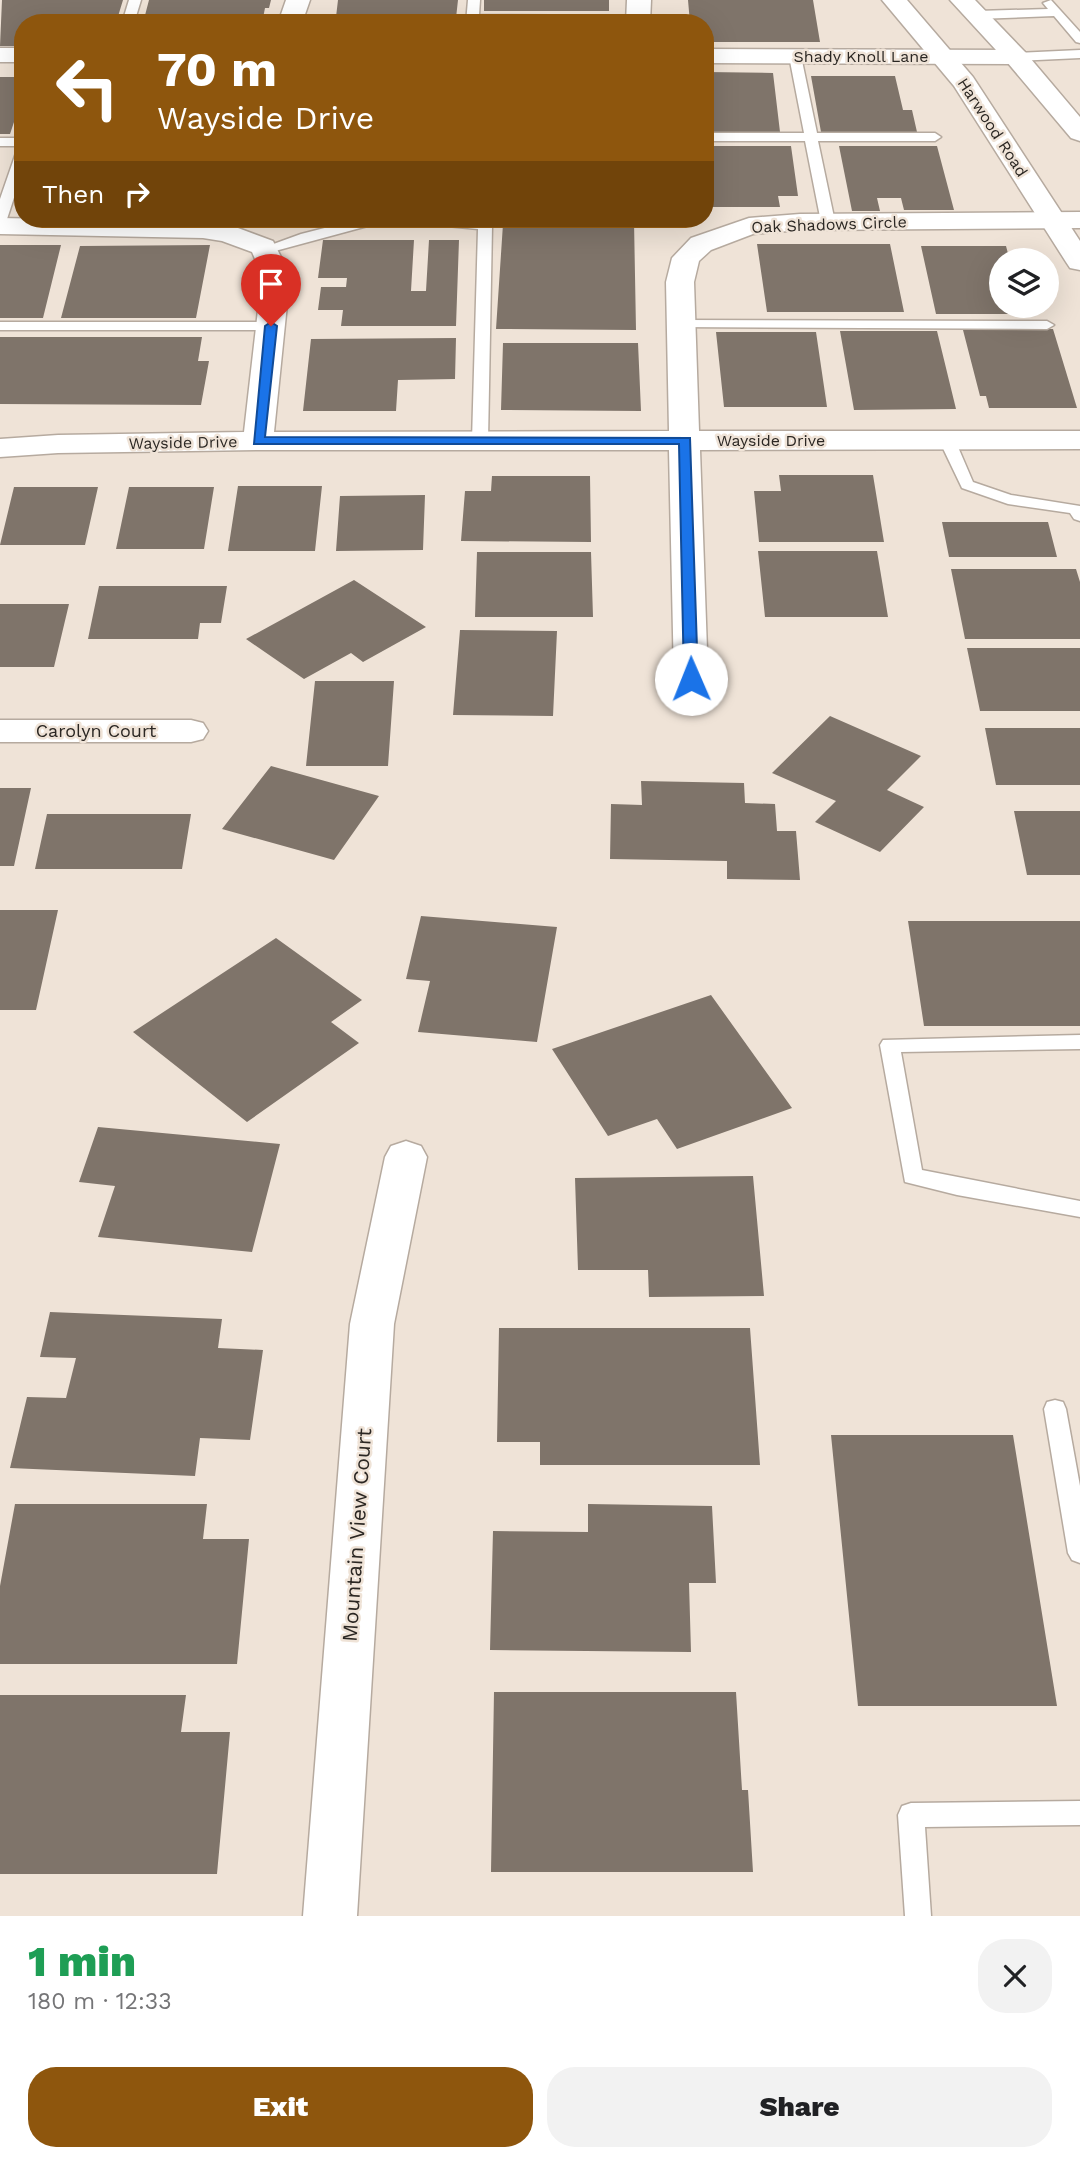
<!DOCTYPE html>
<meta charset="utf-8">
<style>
body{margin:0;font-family:"Work Sans",sans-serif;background:#f2f2f2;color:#202124;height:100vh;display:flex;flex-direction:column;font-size:26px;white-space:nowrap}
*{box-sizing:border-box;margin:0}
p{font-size:23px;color:#757577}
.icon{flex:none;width:38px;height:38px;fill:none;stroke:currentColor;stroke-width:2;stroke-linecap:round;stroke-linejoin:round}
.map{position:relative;height:1916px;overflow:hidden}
.details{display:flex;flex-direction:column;background:#fff;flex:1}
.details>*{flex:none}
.guide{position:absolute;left:14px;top:14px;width:700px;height:214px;border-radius:28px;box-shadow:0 7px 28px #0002;background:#8e560d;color:#fff;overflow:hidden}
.controls{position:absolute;left:989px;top:248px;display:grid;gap:14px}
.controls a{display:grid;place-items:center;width:70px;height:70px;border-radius:50%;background:#fff;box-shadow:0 7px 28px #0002;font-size:35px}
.pin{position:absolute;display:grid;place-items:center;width:60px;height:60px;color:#fff;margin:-72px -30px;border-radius:50% 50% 50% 0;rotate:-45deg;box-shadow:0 0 7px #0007}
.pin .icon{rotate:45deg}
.me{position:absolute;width:77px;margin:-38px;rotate:359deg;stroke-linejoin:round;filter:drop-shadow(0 0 5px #0008)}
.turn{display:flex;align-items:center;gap:24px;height:147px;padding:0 28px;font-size:32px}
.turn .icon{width:91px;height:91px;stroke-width:2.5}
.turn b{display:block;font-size:49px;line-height:60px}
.then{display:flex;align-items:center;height:66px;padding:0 28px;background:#0003;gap:14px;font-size:26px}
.round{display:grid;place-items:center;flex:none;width:74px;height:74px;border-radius:28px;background:#f2f2f2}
.overview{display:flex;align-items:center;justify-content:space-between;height:119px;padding:0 28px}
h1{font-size:42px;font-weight:800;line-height:52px;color:#1e9e55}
.cta{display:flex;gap:14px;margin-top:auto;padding:14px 28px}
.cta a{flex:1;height:80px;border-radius:28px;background:#8e560d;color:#fff;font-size:28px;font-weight:800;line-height:80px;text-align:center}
.cta a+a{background:#f2f2f2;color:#202124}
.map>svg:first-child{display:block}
</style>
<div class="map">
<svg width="1080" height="1916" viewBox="0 0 1080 1916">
<rect width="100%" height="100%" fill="#efe3d7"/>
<path fill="#7f746a" d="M 2,0 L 123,0 L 116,23 L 23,23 L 23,46 L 0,46 Z
M 149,0 L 271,0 L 269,8 L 265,8 L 262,23 L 143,23 Z
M 338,0 L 458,0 L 456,18 L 336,17 Z
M 484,0 L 609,0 L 609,11 L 484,11 Z
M 688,0 L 813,0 L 820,42 L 705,42 L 705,23 L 690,23 Z
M 705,72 L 773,73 L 780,132 L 705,132 Z
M 811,76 L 895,76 L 903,110 L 912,110 L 917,132 L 821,132 Z
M 0,77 L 23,77 L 23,95 L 10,134 L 0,134 Z
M 705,146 L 791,146 L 798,196 L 778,196 L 780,207 L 705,207 Z
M 839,146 L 937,146 L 954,210 L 904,210 L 901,198 L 877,198 L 880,211 L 852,211 Z
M 539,221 L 634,221 L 636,330 L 496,329 L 503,224 L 539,224 Z
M 323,240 L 414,240 L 411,291 L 426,291 L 429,240 L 459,240 L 456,326 L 341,326 L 343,310 L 318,310 L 321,287 L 346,287 L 347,278 L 318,278 Z
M 757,244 L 890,244 L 904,312 L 767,312 Z
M 0,245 L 61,245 L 43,318 L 0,318 Z
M 210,245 L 196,318 L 61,318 L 80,246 Z
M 921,246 L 1006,246 L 1010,261 L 1001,261 L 1001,306 L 1023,306 L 1025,314 L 936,314 Z
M 1053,329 L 1077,408 L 989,408 L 986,396 L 980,396 L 963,330 Z
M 840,331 L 937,331 L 956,409 L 854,410 Z
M 716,332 L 816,332 L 827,407 L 724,407 Z
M 0,337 L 202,337 L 198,361 L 209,361 L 201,405 L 0,404 Z
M 456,338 L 455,379 L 398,380 L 396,411 L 303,411 L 311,339 Z
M 503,343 L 638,343 L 641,411 L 501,410 Z
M 779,475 L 873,475 L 884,542 L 759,542 L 754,491 L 781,491 Z
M 492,476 L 590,476 L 591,542 L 461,541 L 465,491 L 491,491 Z
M 238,486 L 322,486 L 315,551 L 228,551 Z
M 14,487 L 98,487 L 85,545 L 0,545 Z
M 129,487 L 214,487 L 204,549 L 116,549 Z
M 425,495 L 423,550 L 336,551 L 340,496 Z
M 942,522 L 1048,522 L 1057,557 L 949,557 Z
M 758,551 L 877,551 L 888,617 L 765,617 Z
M 477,552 L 591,552 L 593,617 L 475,617 Z
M 951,569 L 1076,569 L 1080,582 L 1080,639 L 965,639 Z
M 354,580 L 426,627 L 363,662 L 351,653 L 304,679 L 246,639 Z
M 99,586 L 227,586 L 221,623 L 200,623 L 198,639 L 88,639 Z
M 0,604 L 69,604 L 54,667 L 0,667 Z
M 460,630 L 557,631 L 553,716 L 453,715 Z
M 967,648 L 1080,648 L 1080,711 L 980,711 Z
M 315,681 L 394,681 L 388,766 L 306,766 Z
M 830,716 L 921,756 L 887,790 L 924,807 L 880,852 L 815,822 L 836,801 L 772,773 Z
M 985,728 L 1080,728 L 1080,785 L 996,785 Z
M 271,766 L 379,796 L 334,860 L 222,829 Z
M 641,781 L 744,783 L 745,803 L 775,804 L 777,831 L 796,831 L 800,880 L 727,879 L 727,861 L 610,859 L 611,804 L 642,805 Z
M 0,788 L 31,788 L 14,866 L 0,866 Z
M 1014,811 L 1080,811 L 1080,875 L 1027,875 Z
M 47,814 L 191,814 L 182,869 L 35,869 Z
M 0,910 L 58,910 L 36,1010 L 0,1010 Z
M 421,916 L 557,927 L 537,1042 L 418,1032 L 430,981 L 406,979 Z
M 908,921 L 1080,921 L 1080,1026 L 924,1026 Z
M 276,938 L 362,1000 L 331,1022 L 359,1043 L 247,1122 L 133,1032 Z
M 711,995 L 792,1108 L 677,1149 L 657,1119 L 608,1136 L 552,1049 Z
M 98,1127 L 280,1144 L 252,1252 L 98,1237 L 115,1186 L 79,1182 Z
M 753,1176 L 764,1296 L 649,1297 L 648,1270 L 578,1270 L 575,1178 Z
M 50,1312 L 222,1319 L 218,1348 L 263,1350 L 250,1440 L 200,1438 L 195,1476 L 10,1468 L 27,1397 L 66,1398 L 76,1358 L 40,1357 Z
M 499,1328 L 750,1328 L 760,1465 L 540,1465 L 540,1442 L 497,1442 Z
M 831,1435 L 1013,1435 L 1057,1706 L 858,1706 Z
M 15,1504 L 207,1504 L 203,1539 L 249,1539 L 237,1664 L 0,1664 L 0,1586 Z
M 588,1504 L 712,1506 L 716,1583 L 689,1583 L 691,1652 L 490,1650 L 493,1531 L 588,1532 Z
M 494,1692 L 736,1692 L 742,1790 L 748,1790 L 753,1872 L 491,1872 Z
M 0,1695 L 186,1695 L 181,1732 L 230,1732 L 217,1874 L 0,1874 Z"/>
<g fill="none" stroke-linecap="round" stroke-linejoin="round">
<defs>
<path id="service" d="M 129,0 L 141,0 L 134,23 L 122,23 Z
M 468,0 L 480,0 L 479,15 L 638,16 L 644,20 L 641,23 L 466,23 Z
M 1051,0 L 1080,32 L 1080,43 L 1076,42 L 1054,16 L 977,19 L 971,15 L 977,11 L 1048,9 L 1043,3 Z
M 1080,50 L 1080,58 L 1016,61 L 1010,57 L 1016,53 Z
M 795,52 L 801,56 L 817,133 L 935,133 L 941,137 L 935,141 L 818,141 L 835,222 L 828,226 L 821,222 L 805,141 L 705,141 L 705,133 L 804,133 L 789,56 Z
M 0,138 L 23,138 L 23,146 L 0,146 Z
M 23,146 L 23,170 L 7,219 L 0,223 L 0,199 L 17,150 Z
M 360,219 C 384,219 477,213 492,226 L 488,441 L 485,444 L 475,444 L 472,441 L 478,229 L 416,223 L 375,224 L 264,254 L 257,250 L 301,234 Z
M 681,320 L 1047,321 L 1054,325 L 1047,329 L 676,327 L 674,324 Z
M 0,322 L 271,322 L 278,326 L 271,330 L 0,330 Z
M 947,435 L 955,440 L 973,482 L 1011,495 L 1080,506 L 1080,521 L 1074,519 L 1070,513 L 1008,504 L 962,488 L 939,440 Z
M 1080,1035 L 1080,1049 L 901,1052 L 922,1170 L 1080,1201 L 1080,1217 L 957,1195 L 905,1182 L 880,1045 L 883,1040 Z
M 1055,1400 L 1063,1402 L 1066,1409 L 1080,1486 L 1080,1563 L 1072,1560 L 1068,1553 L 1044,1409 L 1047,1402 Z
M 1080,1801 L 1080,1825 L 925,1827 L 931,1916 L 905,1916 L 898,1815 L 902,1806 L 911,1803 Z"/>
<path id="minor" d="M 286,0 L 310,0 L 302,23 L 278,23 Z
M 627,0 L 651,0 L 650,23 L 626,23 Z
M 0,48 L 23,48 L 23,62 L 0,62 Z
M 705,49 L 1016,50 L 1025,52 L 1028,57 L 1025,62 L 1016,64 L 705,63 Z
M 1080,212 L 1080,228 L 800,230 L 753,234 L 711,250 L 699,261 L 694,282 L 699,431 L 1080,431 L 1080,449 L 700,450 L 708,679 L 703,686 L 691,689 L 679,686 L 674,679 L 669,450 L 258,450 L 58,453 L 0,457 L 0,439 L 58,435 L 244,432 L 262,275 L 252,252 L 222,241 L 203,238 L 0,234 L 0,218 L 203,222 L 238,228 L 273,241 L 290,275 L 274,432 L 669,431 L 666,282 L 672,258 L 691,238 L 749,218 L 800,214 Z
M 0,720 L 191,720 L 203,723 L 208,731 L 203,739 L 191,742 L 0,742 Z
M 406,1141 L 421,1146 L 427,1157 L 394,1324 L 357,1916 L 303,1916 L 350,1324 L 385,1157 L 391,1146 Z"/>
<path id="secondary" d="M 882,0 L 907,0 L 973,77 L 1080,241 L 1080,270 L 1070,268 L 1066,262 L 954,86 Z
M 950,0 L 975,0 L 1025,52 L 1080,117 L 1080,141 L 1071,138 L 1007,62 Z"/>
</defs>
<use href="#service" stroke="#b6aa9f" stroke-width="3"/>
<use href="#minor" stroke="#b6aa9f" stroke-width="3"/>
<use href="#secondary" stroke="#b6aa9f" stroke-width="3"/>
<use href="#service" fill="#fff" fill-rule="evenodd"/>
<use href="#minor" fill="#fff" fill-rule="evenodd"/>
<use href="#secondary" fill="#fff" fill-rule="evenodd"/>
</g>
<path fill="#1a73e8" stroke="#114b97" stroke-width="2" d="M 271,322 L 277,326 L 265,437 L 690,438 L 698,679 L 696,682 L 686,682 L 684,679 L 679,444 L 254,444 L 265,326 Z"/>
<g text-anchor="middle" stroke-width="5" stroke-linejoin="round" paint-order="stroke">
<g font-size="16" fill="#2b2723" stroke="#efe3d7">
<text x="861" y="62">Shady Knoll Lane</text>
<text transform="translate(993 127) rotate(57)" y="6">Harwood Road</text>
<text transform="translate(829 224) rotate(-2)" y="6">Oak Shadows Circle</text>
<text x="771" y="446">Wayside Drive</text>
<text transform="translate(183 442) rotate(-1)" y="6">Wayside Drive</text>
</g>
<g font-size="18" fill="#2b2723" stroke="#efe3d7">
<text x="96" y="737">Carolyn Court</text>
</g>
<g font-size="21" fill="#2b2723" stroke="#efe3d7">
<text transform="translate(357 1535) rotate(-86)" y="7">Mountain View Court</text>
</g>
</g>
</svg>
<div class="controls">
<a><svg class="icon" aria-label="layers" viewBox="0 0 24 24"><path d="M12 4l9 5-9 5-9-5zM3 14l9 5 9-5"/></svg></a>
</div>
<div class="pin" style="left:271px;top:326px;background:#d93025"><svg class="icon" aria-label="arrive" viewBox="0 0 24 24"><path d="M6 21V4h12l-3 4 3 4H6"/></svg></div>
<svg class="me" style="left:691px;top:679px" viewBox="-20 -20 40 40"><circle r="19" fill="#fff"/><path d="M0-13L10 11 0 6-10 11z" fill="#1a73e8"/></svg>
<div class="guide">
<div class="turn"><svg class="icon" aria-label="left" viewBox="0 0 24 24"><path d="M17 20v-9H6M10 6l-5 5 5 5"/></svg><div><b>70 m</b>Wayside Drive</div></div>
<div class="then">Then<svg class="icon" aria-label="right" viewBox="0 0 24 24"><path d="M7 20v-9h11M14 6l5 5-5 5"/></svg></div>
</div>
</div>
<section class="details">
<div class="overview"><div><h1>1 min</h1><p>180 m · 12:33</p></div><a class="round"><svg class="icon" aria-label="close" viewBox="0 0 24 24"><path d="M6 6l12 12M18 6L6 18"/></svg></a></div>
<div class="cta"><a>Exit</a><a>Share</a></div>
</section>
